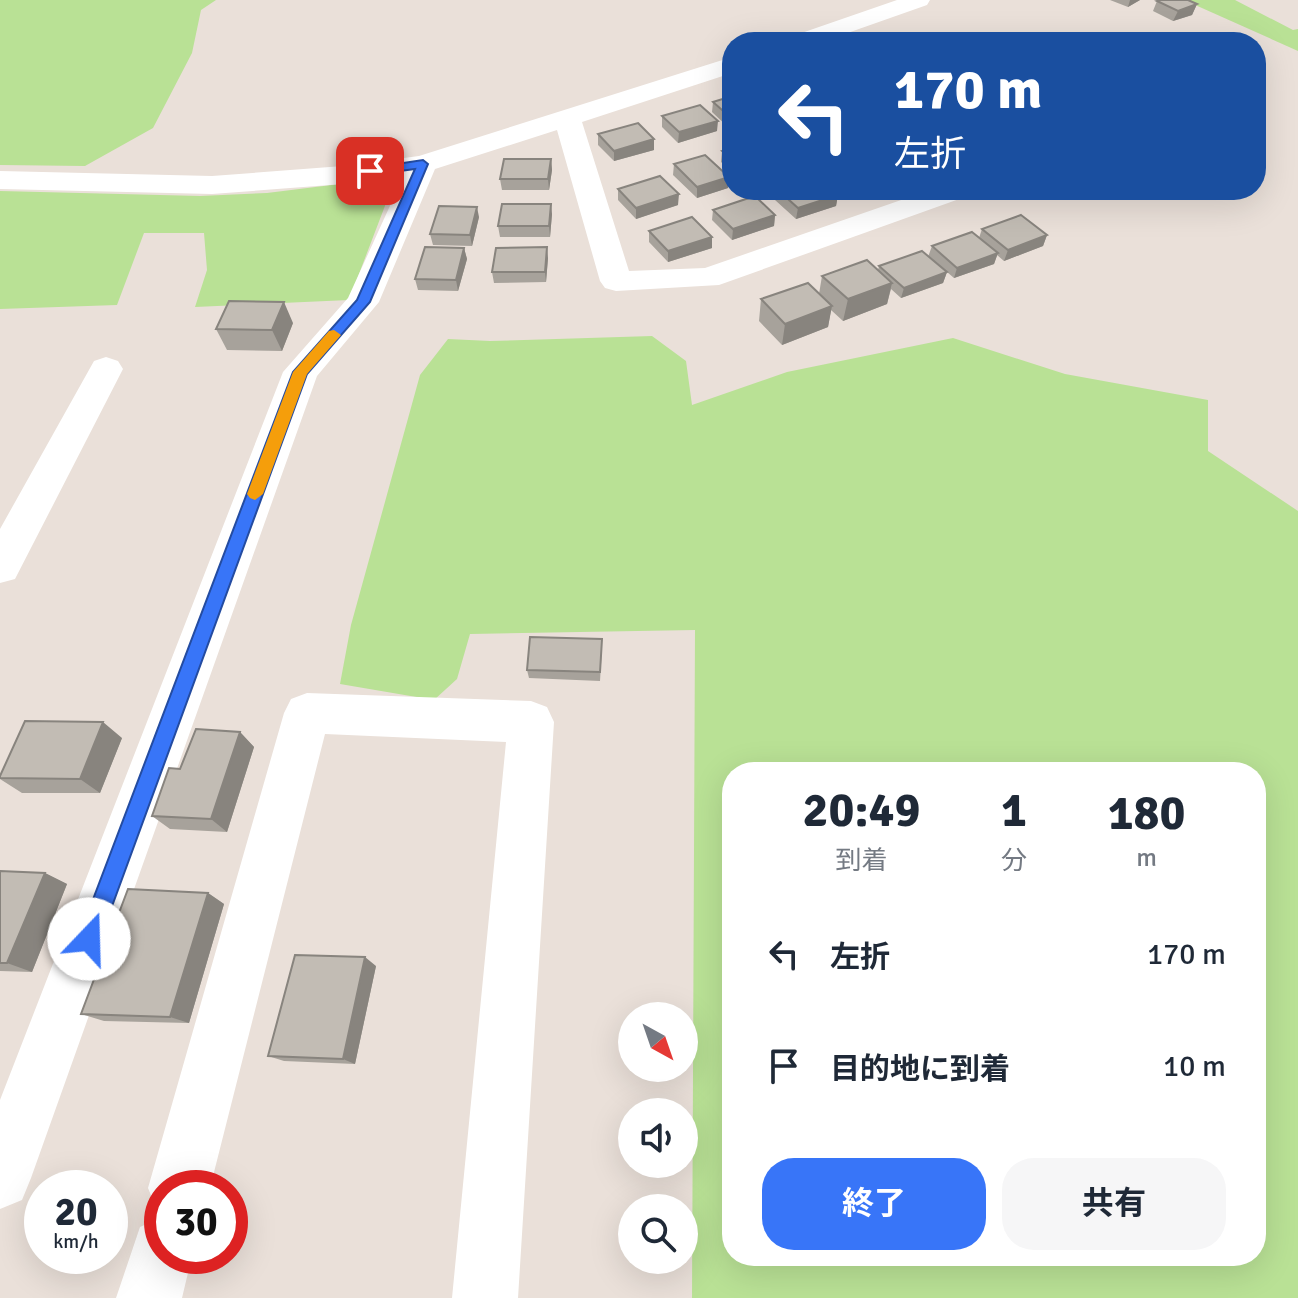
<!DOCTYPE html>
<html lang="ja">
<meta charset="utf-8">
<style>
body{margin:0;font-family:Signika,"Noto Sans JP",sans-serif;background:#f6f6f7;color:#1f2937;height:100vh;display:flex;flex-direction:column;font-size:30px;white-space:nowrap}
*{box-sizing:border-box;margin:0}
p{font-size:26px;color:#747a83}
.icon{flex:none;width:44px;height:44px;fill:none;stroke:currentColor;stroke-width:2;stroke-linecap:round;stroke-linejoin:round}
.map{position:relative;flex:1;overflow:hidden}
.side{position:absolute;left:722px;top:762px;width:544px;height:504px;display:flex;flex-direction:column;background:#fff;border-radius:32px;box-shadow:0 8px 32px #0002}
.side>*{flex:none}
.guide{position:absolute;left:722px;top:32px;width:544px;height:168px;border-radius:32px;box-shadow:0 8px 32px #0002;background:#1a4fa0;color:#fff;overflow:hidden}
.needle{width:52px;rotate:140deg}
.fabs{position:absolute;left:618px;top:1002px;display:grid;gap:16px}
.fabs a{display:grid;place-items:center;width:80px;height:80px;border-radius:50%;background:#fff;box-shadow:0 8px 32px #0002;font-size:40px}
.speed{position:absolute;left:24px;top:1170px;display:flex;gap:16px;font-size:40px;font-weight:700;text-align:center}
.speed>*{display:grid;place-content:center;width:104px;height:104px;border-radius:50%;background:#fff;box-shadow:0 8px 32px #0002;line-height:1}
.speed small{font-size:20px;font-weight:400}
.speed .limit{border:12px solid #d22;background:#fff;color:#111}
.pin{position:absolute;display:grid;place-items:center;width:68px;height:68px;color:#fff;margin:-34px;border-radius:16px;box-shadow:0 4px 12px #0006}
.me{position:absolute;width:88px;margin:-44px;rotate:21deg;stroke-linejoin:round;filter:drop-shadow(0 0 6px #0008)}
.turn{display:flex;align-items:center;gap:28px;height:168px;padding:0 40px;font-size:36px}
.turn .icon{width:104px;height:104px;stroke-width:2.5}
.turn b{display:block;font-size:56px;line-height:68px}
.eta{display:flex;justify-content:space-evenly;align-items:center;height:136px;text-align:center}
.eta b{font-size:48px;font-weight:700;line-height:56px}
.primary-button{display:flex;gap:16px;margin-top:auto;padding:16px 40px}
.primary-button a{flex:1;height:92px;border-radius:32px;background:#3875f8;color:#fff;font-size:32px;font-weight:700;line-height:92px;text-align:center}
.primary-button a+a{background:#f6f6f7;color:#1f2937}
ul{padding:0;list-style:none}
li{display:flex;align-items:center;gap:24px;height:112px;padding:0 40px}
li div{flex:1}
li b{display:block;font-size:30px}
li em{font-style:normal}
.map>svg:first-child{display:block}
</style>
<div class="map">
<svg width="1298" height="1298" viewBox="0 0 1298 1298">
<rect width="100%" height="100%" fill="#eae0d9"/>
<path fill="#b9e195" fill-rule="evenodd" d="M 0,0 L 216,0 L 201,10 L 192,53 L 153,128 L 85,166 L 0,165 Z
M 1184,0 L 1235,0 L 1293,30 L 1298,29 L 1298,51 Z
M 396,177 L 349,300 L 195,307 L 207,270 L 204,233 L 144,233 L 117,305 L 0,309 L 0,191 L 200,196 L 267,193 Z
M 652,336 L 686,361 L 692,405 L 787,372 L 953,338 L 1065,374 L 1208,400 L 1208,451 L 1298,511 L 1298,1298 L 692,1298 L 695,630 L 470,634 L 457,679 L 434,700 L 340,684 L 351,625 L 420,375 L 448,339 L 490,341 ZM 732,772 L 1256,772 L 1256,1256 L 732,1256 Z"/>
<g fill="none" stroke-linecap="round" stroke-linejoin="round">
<path fill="#fff" fill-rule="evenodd" d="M 897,0 L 930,0 L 927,5 L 822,42 L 787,42 L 790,37 Z
M 732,57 L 732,73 L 582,122 L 629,271 L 705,268 L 930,190 L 967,192 L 962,198 L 719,285 L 616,291 L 605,288 L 600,281 L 557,130 L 435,169 L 379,302 L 317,376 L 31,1178 L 22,1200 L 0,1209 L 0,1100 L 283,372 L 348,298 L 404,175 L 343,184 L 212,194 L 0,189 L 0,171 L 212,176 L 343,166 L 419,156 Z
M 106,357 L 118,361 L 123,369 L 15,579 L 0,583 L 0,529 L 94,361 Z
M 307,693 L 531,701 L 547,707 L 554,722 L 518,1298 L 452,1298 L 506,742 L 325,734 L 210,1188 L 162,1188 L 162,1212 L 157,1210 L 148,1188 L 284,713 L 291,699 Z
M 162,1217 L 162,1256 L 192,1256 L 182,1298 L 116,1298 L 140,1227 Z"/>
</g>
<path fill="#a7a29b" d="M 1110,0 L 1140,0 L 1128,7 Z
M 1157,1 L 1197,4 L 1192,15 L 1173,21 L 1153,11 Z
M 732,96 L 729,128 L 712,112 L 713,102 Z
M 662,116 L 717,131 L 678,143 L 662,127 Z
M 598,134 L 654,139 L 654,150 L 614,161 L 598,145 Z
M 732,148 L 732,172 L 721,162 L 722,151 Z
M 551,159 L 552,170 L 549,190 L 502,190 L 500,179 Z
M 674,164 L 728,188 L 697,198 L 673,175 Z
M 618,189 L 678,205 L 636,219 L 618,200 Z
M 777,190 L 833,190 L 838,195 L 836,206 L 796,219 L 775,200 Z
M 855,190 L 883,190 L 863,197 Z
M 713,210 L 775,215 L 774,226 L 732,240 L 712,220 Z
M 552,214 L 550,237 L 500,237 L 498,226 Z
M 479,217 L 472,246 L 433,245 L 430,234 Z
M 982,229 L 1047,235 L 1043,246 L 1004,261 L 997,255 L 994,264 L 954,278 L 947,272 L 943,283 L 901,298 L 891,289 L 887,304 L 843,321 L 831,310 L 828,327 L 782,345 L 759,321 L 761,299 L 819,294 L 822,276 L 878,270 L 879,266 L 928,257 L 932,246 L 979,238 Z
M 649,231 L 712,248 L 668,262 L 649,242 Z
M 464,248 L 467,259 L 458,291 L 418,290 L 415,279 Z
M 548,258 L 546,282 L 494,283 L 492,272 Z
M 293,323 L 282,351 L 227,350 L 216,329 Z
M 602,648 L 600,681 L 529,678 L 527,670 Z
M 240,732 L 254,747 L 227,832 L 170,829 L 152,816 L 180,769 Z
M 122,738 L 100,793 L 22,793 L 0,779 L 0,776 Z
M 0,871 L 45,873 L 67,884 L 32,972 L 0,971 Z
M 208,893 L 224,904 L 189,1023 L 104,1021 L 81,1014 Z
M 376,966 L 355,1064 L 284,1061 L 268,1056 Z"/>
<path fill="#88847e" d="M 1130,0 L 1140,0 L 1128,7 Z
M 1197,4 L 1192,15 L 1173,21 L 1178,11 Z
M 732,116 L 732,127 L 729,128 L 730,117 Z
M 718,121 L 717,131 L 678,143 L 679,132 Z
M 654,139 L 654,150 L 614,161 L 614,151 Z
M 551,159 L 552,170 L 549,190 L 548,179 Z
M 729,177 L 728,188 L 697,198 L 697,187 Z
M 864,190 L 883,190 L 863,197 Z
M 679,194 L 678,205 L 636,219 L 636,208 Z
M 838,195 L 836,206 L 796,219 L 798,208 Z
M 551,204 L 552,214 L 550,237 L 549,226 Z
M 477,207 L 479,217 L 472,246 L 470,235 Z
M 775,215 L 774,226 L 732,240 L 733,229 Z
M 1047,235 L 1043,246 L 1004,261 L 1008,250 Z
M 712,237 L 712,248 L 668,262 L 668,251 Z
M 547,247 L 548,258 L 546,282 L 545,272 Z
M 464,248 L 467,259 L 458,291 L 456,280 Z
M 998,253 L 994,264 L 954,278 L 957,268 Z
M 947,272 L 943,283 L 901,298 L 904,288 Z
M 892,283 L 887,304 L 843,321 L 848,299 Z
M 284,302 L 293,323 L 282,351 L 272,330 Z
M 832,306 L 828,327 L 782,345 L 785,324 Z
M 103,722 L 122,738 L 100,793 L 80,779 Z
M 240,732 L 254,747 L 227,832 L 211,819 Z
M 45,873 L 67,884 L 32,972 L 7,963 Z
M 208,893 L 224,904 L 189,1023 L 170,1017 Z
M 365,957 L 376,966 L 355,1064 L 343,1059 Z"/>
<path fill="#c2bcb4" stroke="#88847e" stroke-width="2" d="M 1161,0 L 1188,0 L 1197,4 L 1178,11 L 1157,1 Z
M 732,96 L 732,116 L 730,117 L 713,102 Z
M 700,105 L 718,121 L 679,132 L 662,116 Z
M 638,123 L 654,139 L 614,151 L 598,134 Z
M 732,148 L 732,160 L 722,151 Z
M 705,155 L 729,177 L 697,187 L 674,164 Z
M 504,159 L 551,159 L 548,179 L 500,179 Z
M 660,176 L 679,194 L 636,208 L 618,189 Z
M 778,190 L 833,190 L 838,195 L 798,208 Z
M 755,196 L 775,215 L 733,229 L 713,210 Z
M 502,204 L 551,204 L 549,226 L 498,226 Z
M 439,206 L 477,207 L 470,235 L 430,234 Z
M 1021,215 L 1047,235 L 1008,250 L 982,229 Z
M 692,217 L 712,237 L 668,251 L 649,231 Z
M 972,232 L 998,253 L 957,268 L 932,246 Z
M 425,247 L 464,248 L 456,280 L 415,279 Z
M 547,247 L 545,272 L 492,272 L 496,248 Z
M 922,251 L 947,272 L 904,288 L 879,266 Z
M 867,260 L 892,283 L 848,299 L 822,276 Z
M 808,283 L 832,306 L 785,324 L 761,299 Z
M 229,301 L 284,302 L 272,330 L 216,329 Z
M 530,637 L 602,639 L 600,672 L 527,670 Z
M 25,721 L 103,722 L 80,779 L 0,778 L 0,776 Z
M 196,729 L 240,732 L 211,819 L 152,816 L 169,768 L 180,769 Z
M 0,871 L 45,873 L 7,963 L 0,963 Z
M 128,889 L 208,893 L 170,1017 L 81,1014 Z
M 295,955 L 365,957 L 343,1059 L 268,1056 Z"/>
<path fill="#3875f8" stroke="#244ca1" stroke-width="2" d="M 423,160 L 428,164 L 370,302 L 307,374 L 100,939 L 97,947 L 89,950 L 81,947 L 78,939 L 293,372 L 357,300 L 415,169 L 370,175 L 364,171 L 370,168 Z"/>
<path fill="#f59e0b" d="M 334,330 L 341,335 L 307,374 L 263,494 L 255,500 L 250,498 L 247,494 L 293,372 L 329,331 Z"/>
</svg>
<div class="fabs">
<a><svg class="needle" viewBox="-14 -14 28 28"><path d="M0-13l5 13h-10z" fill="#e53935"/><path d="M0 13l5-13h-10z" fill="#747a83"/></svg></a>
<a><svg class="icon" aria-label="sound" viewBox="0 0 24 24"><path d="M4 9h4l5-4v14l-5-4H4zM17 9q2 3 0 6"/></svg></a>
<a><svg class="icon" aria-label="search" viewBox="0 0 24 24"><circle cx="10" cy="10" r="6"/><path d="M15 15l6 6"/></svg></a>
</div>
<div class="speed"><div>20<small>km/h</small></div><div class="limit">30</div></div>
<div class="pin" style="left:370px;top:171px;background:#d93025"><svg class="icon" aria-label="arrive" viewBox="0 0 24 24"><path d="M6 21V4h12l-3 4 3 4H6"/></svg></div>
<svg class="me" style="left:89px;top:939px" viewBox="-20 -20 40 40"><circle r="19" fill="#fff"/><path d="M0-13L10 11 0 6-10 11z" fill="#3875f8"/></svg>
<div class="guide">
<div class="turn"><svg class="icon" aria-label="left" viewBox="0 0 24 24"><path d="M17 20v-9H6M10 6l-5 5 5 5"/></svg><div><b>170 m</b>左折</div></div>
</div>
<section class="side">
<div class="eta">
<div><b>20:49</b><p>到着</p></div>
<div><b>1</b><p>分</p></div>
<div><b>180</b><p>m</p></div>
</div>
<ul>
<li><svg class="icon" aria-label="left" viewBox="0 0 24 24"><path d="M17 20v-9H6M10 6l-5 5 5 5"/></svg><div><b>左折</b></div><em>170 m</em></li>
<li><svg class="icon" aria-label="arrive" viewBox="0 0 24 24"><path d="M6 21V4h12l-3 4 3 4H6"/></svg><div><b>目的地に到着</b></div><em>10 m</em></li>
</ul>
<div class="primary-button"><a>終了</a><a>共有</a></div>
</section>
</div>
